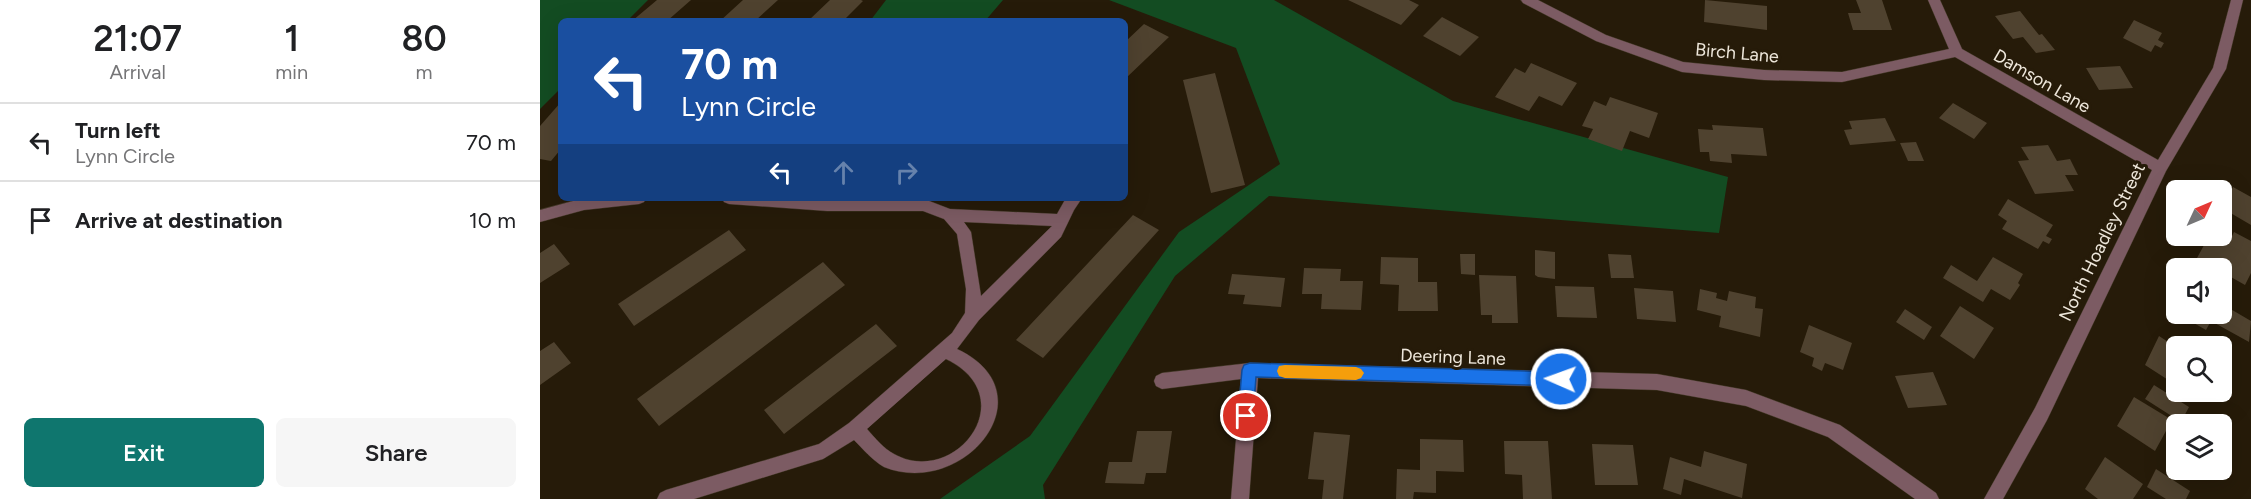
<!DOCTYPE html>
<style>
body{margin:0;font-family:Figtree,sans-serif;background:#f6f6f6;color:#202124;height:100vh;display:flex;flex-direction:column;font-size:22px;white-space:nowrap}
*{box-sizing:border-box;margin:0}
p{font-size:20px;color:#757577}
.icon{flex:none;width:33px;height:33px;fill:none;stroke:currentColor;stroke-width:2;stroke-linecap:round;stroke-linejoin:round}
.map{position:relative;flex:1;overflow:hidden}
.sheet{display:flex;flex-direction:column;background:#fff;width:540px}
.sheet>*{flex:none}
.guide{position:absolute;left:18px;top:18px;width:570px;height:183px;border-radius:9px;box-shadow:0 6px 24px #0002;background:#1a4fa0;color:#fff;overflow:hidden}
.needle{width:39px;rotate:46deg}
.controls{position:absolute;left:1626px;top:180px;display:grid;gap:12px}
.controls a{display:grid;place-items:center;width:66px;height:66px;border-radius:9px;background:#fff;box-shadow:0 6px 24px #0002;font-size:30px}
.pin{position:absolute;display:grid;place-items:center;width:51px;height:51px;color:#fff;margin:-26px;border:3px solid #fff;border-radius:50%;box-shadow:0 2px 6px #0007}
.me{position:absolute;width:66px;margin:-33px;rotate:272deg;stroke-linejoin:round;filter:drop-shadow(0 0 4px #0008)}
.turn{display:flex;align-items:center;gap:21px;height:126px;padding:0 24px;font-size:27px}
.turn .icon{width:78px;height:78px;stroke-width:2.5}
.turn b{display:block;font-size:42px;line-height:51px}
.lanes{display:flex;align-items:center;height:57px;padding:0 24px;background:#0003;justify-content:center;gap:30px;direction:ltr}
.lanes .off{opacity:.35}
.eta{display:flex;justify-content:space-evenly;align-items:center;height:102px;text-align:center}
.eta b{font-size:36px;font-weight:600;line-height:42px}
.button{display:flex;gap:12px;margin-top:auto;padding:12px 24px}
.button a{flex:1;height:69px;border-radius:9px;background:#0f766e;color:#fff;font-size:24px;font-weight:600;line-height:69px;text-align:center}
.button a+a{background:#f6f6f6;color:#202124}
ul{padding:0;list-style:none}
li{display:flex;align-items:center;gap:18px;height:78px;padding:0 24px;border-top:2px solid #e0e0e0}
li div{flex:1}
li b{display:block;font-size:22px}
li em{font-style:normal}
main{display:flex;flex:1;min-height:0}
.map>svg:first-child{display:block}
</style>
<main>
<section class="sheet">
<div class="eta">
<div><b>21:07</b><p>Arrival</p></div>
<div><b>1</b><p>min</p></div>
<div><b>80</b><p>m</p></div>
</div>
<ul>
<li><svg class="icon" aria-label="left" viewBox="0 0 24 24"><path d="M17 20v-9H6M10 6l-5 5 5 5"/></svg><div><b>Turn left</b><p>Lynn Circle</p></div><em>70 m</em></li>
<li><svg class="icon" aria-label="arrive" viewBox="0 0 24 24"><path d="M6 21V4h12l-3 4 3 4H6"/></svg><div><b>Arrive at destination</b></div><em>10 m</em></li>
</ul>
<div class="button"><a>Exit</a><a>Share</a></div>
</section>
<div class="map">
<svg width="1711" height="499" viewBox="0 0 1711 499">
<rect width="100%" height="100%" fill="#261b09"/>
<path fill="#134c22" d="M 0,0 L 108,0 L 87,21 L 21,21 L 21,88 L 0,109 Z
M 346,0 L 463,0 L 445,21 L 330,21 Z
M 569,0 L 734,0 L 913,101 L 1188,177 L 1179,233 L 729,196 L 635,276 L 503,485 L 505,499 L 400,499 L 490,436 L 639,232 L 740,164 L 696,48 Z"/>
<path fill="#4f422f" d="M 117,0 L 151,0 L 127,21 L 92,21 Z
M 203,0 L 238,0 L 215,21 L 180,21 Z
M 290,0 L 321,0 L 323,1 L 303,21 L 268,21 Z
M 808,0 L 869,0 L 879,5 L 861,25 Z
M 1165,0 L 1227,6 L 1227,30 L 1164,22 Z
M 1316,0 L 1342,0 L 1352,30 L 1313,30 L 1308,13 L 1321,13 Z
M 1480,11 L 1499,35 L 1502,34 L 1515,50 L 1496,53 L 1483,37 L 1473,39 L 1455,16 Z
M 902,17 L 939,37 L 920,56 L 883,36 Z
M 1594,20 L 1622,33 L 1618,40 L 1624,43 L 1621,48 L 1615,45 L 1611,52 L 1583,38 Z
M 604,24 L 629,37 L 585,79 L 585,42 Z
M 991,63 L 1037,83 L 1022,106 L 999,96 L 989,111 L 955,97 L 975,68 L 985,73 Z
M 1580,66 L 1593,88 L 1559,90 L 1546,68 Z
M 675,73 L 705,185 L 671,193 L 643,80 Z
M 1070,97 L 1118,113 L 1109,138 L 1090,131 L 1082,151 L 1048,139 L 1053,129 L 1042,126 L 1054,101 L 1066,106 Z
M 21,102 L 21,149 L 11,161 L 0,159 L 0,126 Z
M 1413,103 L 1447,123 L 1434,139 L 1399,118 Z
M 1345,118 L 1356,141 L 1310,145 L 1304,130 L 1312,129 L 1309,121 Z
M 1172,125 L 1223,128 L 1227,156 L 1191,154 L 1192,163 L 1170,161 L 1169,152 L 1160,152 L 1158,129 L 1173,130 Z
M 1376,142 L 1384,161 L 1368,161 L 1360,143 Z
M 1508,145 L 1517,161 L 1530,159 L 1538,175 L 1525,175 L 1534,191 L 1495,194 L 1478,161 L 1489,160 L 1481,147 Z
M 1693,187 L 1711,197 L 1711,225 L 1682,208 Z
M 1468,199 L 1513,225 L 1506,236 L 1512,239 L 1509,244 L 1503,241 L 1498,249 L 1462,229 L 1467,221 L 1458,215 Z
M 593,215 L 619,230 L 503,358 L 476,340 Z
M 189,230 L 206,250 L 94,326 L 78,304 Z
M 1694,232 L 1711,241 L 1711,273 L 1705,285 L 1682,272 L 1682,268 L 1676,268 L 1657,258 L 1669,236 L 1688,244 Z
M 14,244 L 30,264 L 0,283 L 0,253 Z
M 995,250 L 1015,252 L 1015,279 L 998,277 L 995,275 Z
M 920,254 L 935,254 L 935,275 L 921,274 Z
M 1068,254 L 1091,255 L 1094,278 L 1071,278 Z
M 841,257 L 878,258 L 878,282 L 897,282 L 898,311 L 858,311 L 859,285 L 840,284 Z
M 1453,257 L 1483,274 L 1478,283 L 1480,285 L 1470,300 L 1451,289 L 1443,302 L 1403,278 L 1411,265 L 1437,281 Z
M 283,262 L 305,285 L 119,426 L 97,399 Z
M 764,268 L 801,269 L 800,281 L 823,281 L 821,310 L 781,309 L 782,294 L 762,294 Z
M 692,274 L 745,278 L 741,307 L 703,304 L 705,295 L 688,294 Z
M 939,275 L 976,276 L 978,323 L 952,323 L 952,315 L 941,315 Z
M 1015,286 L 1054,287 L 1057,318 L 1017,317 Z
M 1094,288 L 1133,291 L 1136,322 L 1097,319 Z
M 1160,289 L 1177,293 L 1176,298 L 1187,301 L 1189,291 L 1216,297 L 1215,308 L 1223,309 L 1220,337 L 1179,327 L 1181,316 L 1157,310 Z
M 1682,304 L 1711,321 L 1709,342 L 1671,321 L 1666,330 L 1638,314 L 1682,314 Z
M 1420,306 L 1454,328 L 1434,359 L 1400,336 Z
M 1365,309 L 1392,327 L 1384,340 L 1356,322 Z
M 336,324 L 357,346 L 244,434 L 224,410 Z
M 1269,325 L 1312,343 L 1303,370 L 1285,363 L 1282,371 L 1272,366 L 1274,358 L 1260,352 Z
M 1619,336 L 1636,347 L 1636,385 L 1605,365 Z
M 14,342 L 31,363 L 0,385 L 0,351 Z
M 1393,372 L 1407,405 L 1368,408 L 1355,376 Z
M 1614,385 L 1649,407 L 1641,422 L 1605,399 Z
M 1594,397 L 1632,420 L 1615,451 L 1577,426 Z
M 597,431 L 632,431 L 626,473 L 606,473 L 604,484 L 565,483 L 569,462 L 592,462 Z
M 774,432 L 810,435 L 803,499 L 782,499 L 784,480 L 768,479 Z
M 880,439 L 923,440 L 924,472 L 896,471 L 896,493 L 874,492 L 873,499 L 856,499 L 857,469 L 880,470 Z
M 964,441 L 1008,441 L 1012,499 L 983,499 L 982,475 L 965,474 Z
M 1052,444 L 1093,445 L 1098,485 L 1055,485 Z
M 1164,451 L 1207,464 L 1202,498 L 1144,479 L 1141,495 L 1123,489 L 1130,457 L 1161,467 Z
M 1565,457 L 1603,484 L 1593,499 L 1558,499 L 1545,489 Z
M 1616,469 L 1650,491 L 1646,499 L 1626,499 L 1607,487 Z"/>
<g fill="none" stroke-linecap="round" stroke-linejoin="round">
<defs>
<path id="minor" d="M 981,0 L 998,0 L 1066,35 L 1143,62 L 1224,70 L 1302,72 L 1409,49 L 1388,0 L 1400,0 L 1422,49 L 1618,160 L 1673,68 L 1691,0 L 1703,0 L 1686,69 L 1626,171 L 1507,420 L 1463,499 L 1444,499 L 1495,408 L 1612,170 L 1415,57 L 1302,82 L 1224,80 L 1142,72 L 1056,41 L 983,3 Z
M 44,198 L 106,198 L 104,202 L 99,204 L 44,210 L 0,222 L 0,210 Z
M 182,198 L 384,199 L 410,209 L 517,214 L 526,198 L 542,198 L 534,210 L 521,237 L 439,320 L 417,349 C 511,393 424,499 344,467 C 332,460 323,449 314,440 L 283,459 L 154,499 L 117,499 L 120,493 L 126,490 L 279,444 L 309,423 L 412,333 L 425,313 L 426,289 L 417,234 L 404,219 L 383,211 L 287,211 L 189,204 L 184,202 ZM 424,222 L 512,226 L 441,296 L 431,232 ZM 406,359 C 485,397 415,488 354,454 C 344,449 335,438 327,429 Z
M 710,363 L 1117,374 L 1206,390 L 1300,425 L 1396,493 L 1399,499 L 1375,499 L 1288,437 L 1206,406 L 1117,390 L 718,378 L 709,499 L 691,499 L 701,379 L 622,389 L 616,386 L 614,381 L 616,376 L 622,373 Z"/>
</defs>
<use href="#minor" stroke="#423826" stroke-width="1"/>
<use href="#minor" fill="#7c5b63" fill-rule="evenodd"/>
</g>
<path fill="#1a73e8" stroke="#114b97" stroke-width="1.5" d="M 710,363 L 1021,372 L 1026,374 L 1028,379 L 1026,384 L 1021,386 L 716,377 L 713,416 L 711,421 L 706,423 L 701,421 L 698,416 L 702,370 L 704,365 Z"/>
<path fill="#f59e0b" d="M 745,365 L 816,367 L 821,369 L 824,373 L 821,378 L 816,380 L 745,378 L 739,376 L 737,371 L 739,366 Z"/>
<g text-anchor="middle" stroke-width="6" stroke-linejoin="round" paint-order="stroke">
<g font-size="18" fill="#eee7db" stroke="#261b09">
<text transform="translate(1197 53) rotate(5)" y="6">Birch Lane</text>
<text transform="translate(1502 81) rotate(30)" y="6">Damson Lane</text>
<text transform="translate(1562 242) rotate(-64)" y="6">North Hoadley Street</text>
<text transform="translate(913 357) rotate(2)" y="6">Deering Lane</text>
</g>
</g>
</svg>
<div class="controls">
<a><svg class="needle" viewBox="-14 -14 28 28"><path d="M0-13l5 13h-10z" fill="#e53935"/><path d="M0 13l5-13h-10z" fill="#757577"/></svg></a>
<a><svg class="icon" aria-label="sound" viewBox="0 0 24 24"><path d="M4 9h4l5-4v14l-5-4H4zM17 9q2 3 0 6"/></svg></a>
<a><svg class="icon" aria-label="search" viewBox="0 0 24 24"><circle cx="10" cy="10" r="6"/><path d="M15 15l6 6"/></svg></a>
<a><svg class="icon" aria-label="layers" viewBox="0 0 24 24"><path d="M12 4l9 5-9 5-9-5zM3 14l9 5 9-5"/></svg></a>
</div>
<div class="pin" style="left:706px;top:416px;background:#d93025"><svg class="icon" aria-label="arrive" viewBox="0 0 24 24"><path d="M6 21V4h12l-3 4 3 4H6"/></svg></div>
<svg class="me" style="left:1021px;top:379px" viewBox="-20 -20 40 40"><circle r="17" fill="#1a73e8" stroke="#fff" stroke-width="3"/><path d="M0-11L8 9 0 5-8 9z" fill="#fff"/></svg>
<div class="guide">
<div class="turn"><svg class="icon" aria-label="left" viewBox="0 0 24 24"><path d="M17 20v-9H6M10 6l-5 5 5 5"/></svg><div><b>70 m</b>Lynn Circle</div></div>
<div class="lanes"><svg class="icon" aria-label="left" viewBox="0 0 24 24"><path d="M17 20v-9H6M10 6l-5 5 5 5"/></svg><svg class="icon off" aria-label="ahead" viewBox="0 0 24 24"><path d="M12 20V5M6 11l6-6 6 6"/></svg><svg class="icon off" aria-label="right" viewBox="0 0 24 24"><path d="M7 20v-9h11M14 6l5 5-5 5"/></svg></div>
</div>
</div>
</main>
